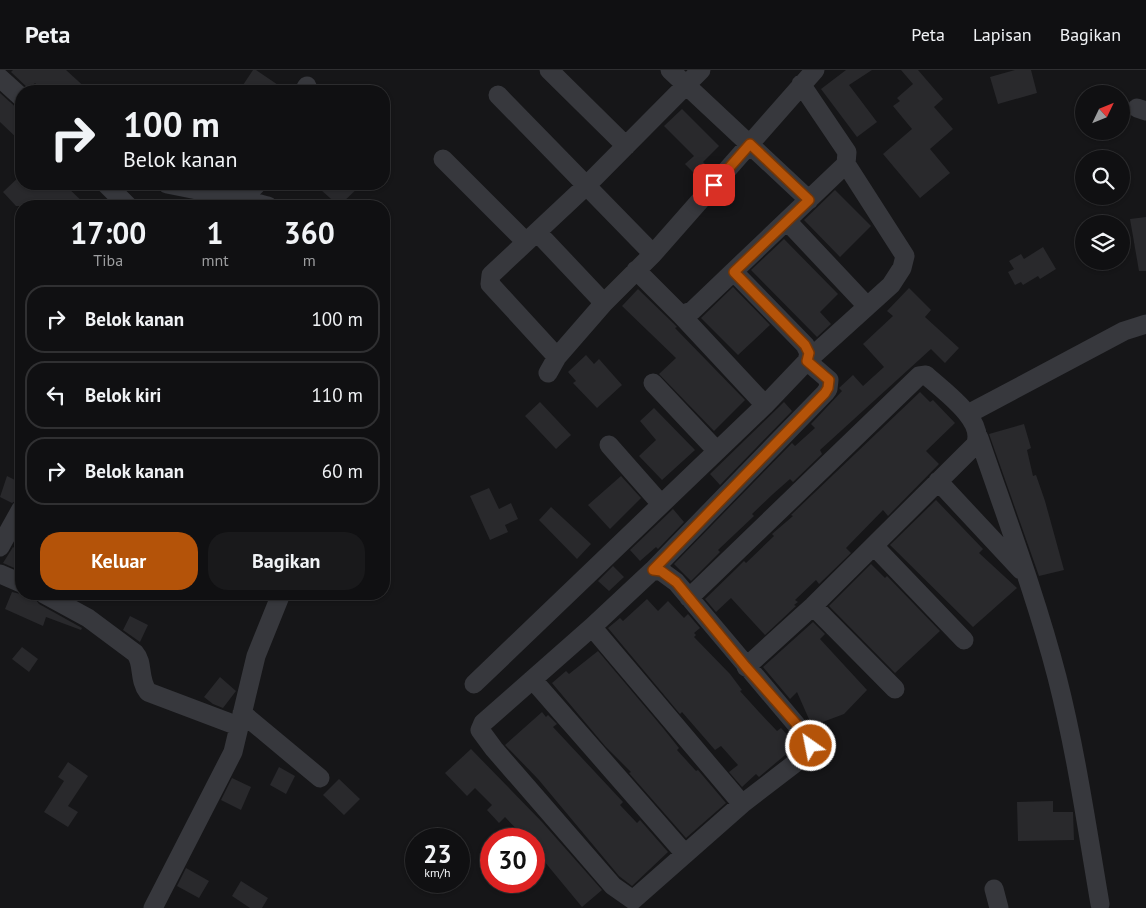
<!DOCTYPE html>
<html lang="id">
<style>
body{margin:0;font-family:"PT Sans",sans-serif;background:#19191b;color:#f1f3f6;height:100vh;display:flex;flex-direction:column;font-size:19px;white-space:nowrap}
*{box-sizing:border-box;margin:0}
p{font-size:16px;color:#9c9d9f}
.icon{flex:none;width:28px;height:28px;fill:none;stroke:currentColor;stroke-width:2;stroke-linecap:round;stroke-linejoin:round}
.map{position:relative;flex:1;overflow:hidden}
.sheet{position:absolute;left:15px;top:130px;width:375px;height:400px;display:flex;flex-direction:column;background:#101012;border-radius:20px;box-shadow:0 1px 4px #0004,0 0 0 1px #303032}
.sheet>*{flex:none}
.guide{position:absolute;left:15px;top:15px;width:375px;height:105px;border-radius:20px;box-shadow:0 1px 4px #0004,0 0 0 1px #303032;background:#101012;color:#f1f3f6;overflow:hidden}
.needle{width:32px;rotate:47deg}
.tools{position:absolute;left:1075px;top:15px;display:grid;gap:10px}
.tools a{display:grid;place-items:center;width:55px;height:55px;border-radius:50%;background:#101012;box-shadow:0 1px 4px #0004,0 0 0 1px #303032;font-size:25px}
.speed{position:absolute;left:405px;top:758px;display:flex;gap:10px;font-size:25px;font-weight:700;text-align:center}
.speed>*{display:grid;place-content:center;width:65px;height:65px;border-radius:50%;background:#101012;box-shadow:0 1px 4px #0004,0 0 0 1px #303032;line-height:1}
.speed small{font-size:12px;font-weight:400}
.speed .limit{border:8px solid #d22;background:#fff;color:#111}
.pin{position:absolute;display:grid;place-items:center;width:42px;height:42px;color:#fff;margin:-21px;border-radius:10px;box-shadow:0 2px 8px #0006}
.me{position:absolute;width:55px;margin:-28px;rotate:327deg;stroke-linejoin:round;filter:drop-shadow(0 0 4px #0008)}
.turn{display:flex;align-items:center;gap:18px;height:105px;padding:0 25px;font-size:22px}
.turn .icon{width:65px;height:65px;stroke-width:2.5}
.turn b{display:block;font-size:35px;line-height:42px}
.eta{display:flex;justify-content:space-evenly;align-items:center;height:85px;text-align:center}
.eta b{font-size:30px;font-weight:700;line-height:35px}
.button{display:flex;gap:10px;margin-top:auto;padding:10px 25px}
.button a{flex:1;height:58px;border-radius:20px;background:#b45309;color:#fff;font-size:20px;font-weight:700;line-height:58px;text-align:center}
.button a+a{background:#19191b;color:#f1f3f6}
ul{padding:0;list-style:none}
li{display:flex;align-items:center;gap:15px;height:68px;margin:0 10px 8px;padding:0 15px;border:2px solid #303032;border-radius:20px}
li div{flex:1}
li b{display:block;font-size:19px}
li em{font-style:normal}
header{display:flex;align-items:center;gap:30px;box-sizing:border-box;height:70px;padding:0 25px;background:#101012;border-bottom:1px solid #303032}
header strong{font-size:24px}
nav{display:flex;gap:28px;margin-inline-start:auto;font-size:18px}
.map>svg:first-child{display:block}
</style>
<header>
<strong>Peta</strong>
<nav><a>Peta</a><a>Lapisan</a><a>Bagikan</a></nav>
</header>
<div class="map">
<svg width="1146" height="838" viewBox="0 0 1146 838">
<rect width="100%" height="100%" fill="#161618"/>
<path fill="#29292c" d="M 13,0 L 66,0 L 89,21 L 43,21 L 35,13 L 29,19 L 11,2 Z
M 253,0 L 256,0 L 287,21 L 239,21 Z
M 846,0 L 872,0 L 849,15 L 877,52 L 857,67 L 821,19 Z
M 901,0 L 918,0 L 943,29 L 934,37 L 953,59 L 930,79 L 950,103 L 920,128 L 883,84 L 912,59 L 893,36 L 900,31 L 897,28 L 913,14 Z
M 1015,0 L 1031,0 L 1037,23 L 998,34 L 990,7 Z
M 0,23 L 21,42 L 21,72 L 0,52 Z
M 682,39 L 719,76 L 703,92 L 709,98 L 699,108 L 685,94 L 694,86 L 664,56 Z
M 21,105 L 21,114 L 64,114 L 87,136 L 16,136 L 3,122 Z
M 328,114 L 362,114 L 339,136 L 321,120 Z
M 835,120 L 871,156 L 840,187 L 804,150 Z
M 1146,147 L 1146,201 L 1139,201 L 1130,149 Z
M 784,169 L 838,224 L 820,242 L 831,254 L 817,267 L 751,200 Z
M 1043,177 L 1056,199 L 1040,209 L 1038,206 L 1023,215 L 1021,212 L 1015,215 L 1008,202 L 1014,199 L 1009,191 L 1021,184 L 1024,189 Z
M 733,217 L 770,255 L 738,285 L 701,248 Z
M 909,218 L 931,240 L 925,247 L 959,278 L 945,293 L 931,279 L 820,380 L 822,384 L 793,412 L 790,409 L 773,424 L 752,444 L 754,446 L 718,480 L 720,482 L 691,511 L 674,494 L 792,373 L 795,376 L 815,358 L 811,354 L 842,321 L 839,318 L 853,305 L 863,316 L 884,297 L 863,274 L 893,246 L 887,241 Z
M 638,219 L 673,253 L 677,257 L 675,258 L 745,330 L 714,361 L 659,304 L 676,288 L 622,236 Z
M 586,285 L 594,294 L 599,289 L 622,315 L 597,338 L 573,313 L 576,311 L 568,302 Z
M 920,322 L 930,332 L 933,330 L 955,353 L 926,381 L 939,394 L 888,446 L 883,440 L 846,478 L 851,483 L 819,514 L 816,510 L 795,530 L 798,532 L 794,535 L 796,536 L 765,565 L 731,528 L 716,542 L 705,529 L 736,499 L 744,491 L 746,493 L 774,466 L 772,464 L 793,446 L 791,445 Z
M 540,332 L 571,365 L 556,379 L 525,346 Z
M 784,332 L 792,341 L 720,415 L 710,404 Z
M 654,338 L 695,380 L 662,410 L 639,386 L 656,370 L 640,351 Z
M 1024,354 L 1031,378 L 1027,380 L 1033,406 L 1036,405 L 1045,431 L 1064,500 L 1039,506 L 989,364 Z
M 7,406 L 21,413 L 21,428 L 12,433 L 0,427 Z
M 621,406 L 641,428 L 610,459 L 588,435 Z
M 489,418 L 499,439 L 511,433 L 518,449 L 505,455 L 508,462 L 490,470 L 470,426 Z
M 936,430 L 983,479 L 979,483 L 1017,518 L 973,557 L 890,475 Z
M 551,437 L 591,474 L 577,489 L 539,450 Z
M 673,439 L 684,452 L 658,479 L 656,477 L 640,491 L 630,480 Z
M 13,477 L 21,482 L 21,501 L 3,493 Z
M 871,494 L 885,508 L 887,506 L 940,561 L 895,603 L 829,536 Z
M 613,496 L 624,507 L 609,521 L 598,511 Z
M 12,522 L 34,527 L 39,534 L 82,558 L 81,560 L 46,547 L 43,556 L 5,539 Z
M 647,529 L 658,541 L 668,531 L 684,548 L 688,544 L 700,558 L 694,563 L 696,565 L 694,567 L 730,604 L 742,620 L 740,621 L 759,642 L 777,661 L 781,658 L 797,675 L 759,707 L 756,704 L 742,717 L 729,702 L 738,695 L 721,676 L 715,680 L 682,642 L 680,644 L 608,558 L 620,548 L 623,551 Z
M 130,546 L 148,555 L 140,572 L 123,560 Z
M 813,552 L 825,564 L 820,569 L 867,620 L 844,644 L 812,656 L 797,622 L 790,629 L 763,597 Z
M 22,577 L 38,589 L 29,602 L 12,589 Z
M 598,581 L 663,658 L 679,678 L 677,680 L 696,701 L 698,700 L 726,733 L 686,768 L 629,703 L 631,702 L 605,676 L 552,613 L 566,601 L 569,604 Z
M 220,607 L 236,621 L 223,638 L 213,634 L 204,627 Z
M 542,642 L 546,647 L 548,645 L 557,654 L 553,657 L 623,732 L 620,735 L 637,753 L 640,750 L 668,782 L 632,816 L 619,806 L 538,709 L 505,675 Z
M 471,679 L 542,752 L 602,820 L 582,837 L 534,779 L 534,769 L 526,769 L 505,747 L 499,753 L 487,740 L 492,735 L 475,718 L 467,726 L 445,703 Z
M 68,692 L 88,706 L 68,736 L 78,742 L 68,757 L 44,742 L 64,711 L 58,707 Z
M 279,697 L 295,706 L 286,724 L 270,715 Z
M 232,708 L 251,717 L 241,740 L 221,730 Z
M 339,709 L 360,729 L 344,745 L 323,725 Z
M 1053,731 L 1053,742 L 1073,742 L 1074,770 L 1018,771 L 1017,732 Z
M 186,798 L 209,811 L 199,828 L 177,816 Z
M 241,811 L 268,828 L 262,838 L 250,838 L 232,826 Z"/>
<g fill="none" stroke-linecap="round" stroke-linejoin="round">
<path stroke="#37383d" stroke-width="19" d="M 549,0 L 626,76
M 670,0 L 809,130
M 0,8 L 21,27
M 304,21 L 307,16
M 498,25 L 653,184
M 1137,38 L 1146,41
M 443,89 L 526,172
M 106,114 L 128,136
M 167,114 L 227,126
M 241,130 L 257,114
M 207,136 C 226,120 246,131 268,136
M 787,151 L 867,236
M 537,162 L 604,233
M 636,200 L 681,245 L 692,241 L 846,94 L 847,82 L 801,14
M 681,245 L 765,335
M 557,287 L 490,214 L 491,205 L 587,115 L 701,0
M 548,303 L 557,287 L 604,233 L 653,184 L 815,0
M 653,313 L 717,381
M 968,344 L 1124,261 L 1146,254
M 979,368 C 1006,447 1036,526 1057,607 C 1076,681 1087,758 1100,834
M 609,375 L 661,434
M 938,411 L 1021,500
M 874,476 L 964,570
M 0,477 L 21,439
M 653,500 L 661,501 L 676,512 L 810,671 L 811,676 L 798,691 L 742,734 L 592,557 Z
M 653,500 L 825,323 L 828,319 L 829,310 L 807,291 L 891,215 L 902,198 L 905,186 L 846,94
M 0,504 L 21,513
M 44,524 L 88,548 L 135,583 C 144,593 138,609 148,622 L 238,656
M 689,528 L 919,306 L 926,305 C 942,320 987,351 975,375 L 813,536 L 746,597
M 813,536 L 895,619
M 592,557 L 483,653 L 480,660 L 494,679 L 613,816 L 633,830 L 742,734
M 533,610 L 685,784
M 474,614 L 765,335 L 807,291 L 809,283 L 805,275 L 734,202
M 242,643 L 320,708
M 994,819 L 999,838
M 153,838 L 233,682 L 256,586 L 281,524"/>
</g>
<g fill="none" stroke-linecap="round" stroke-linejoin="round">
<defs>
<path id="route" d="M 714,115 L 750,74 L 809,130 L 734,202 L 805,275 L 809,283 L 807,291 L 829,310 L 828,318 L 825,323 L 653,500 L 661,501 L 676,512 L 746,597 L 806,665 L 811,676"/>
</defs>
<use href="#route" stroke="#753606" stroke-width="12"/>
<use href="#route" stroke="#b45309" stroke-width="9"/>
</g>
</svg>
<div class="tools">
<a><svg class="needle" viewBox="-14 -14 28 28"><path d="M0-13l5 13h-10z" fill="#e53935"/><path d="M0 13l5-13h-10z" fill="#9c9d9f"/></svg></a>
<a><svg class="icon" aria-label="search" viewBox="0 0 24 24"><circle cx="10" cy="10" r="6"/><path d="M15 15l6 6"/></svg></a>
<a><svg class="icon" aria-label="layers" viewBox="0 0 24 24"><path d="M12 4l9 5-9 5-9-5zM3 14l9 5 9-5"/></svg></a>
</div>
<div class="speed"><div>23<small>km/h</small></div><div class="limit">30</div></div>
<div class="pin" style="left:714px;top:115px;background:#d93025"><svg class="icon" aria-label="arrive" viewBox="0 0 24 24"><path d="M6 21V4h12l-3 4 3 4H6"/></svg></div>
<svg class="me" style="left:811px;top:676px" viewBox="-20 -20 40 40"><circle r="17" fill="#b45309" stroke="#fff" stroke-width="3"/><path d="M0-11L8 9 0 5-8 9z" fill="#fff"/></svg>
<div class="guide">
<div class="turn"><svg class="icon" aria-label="right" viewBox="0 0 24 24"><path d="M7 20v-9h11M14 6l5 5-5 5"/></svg><div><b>100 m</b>Belok kanan</div></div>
</div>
<section class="sheet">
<div class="eta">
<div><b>17:00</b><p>Tiba</p></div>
<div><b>1</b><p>mnt</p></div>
<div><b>360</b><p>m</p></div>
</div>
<ul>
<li><svg class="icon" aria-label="right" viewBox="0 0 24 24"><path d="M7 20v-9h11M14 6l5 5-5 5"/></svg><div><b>Belok kanan</b></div><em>100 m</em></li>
<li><svg class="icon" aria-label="left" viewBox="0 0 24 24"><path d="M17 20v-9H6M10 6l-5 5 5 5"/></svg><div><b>Belok kiri</b></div><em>110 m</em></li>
<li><svg class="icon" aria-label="right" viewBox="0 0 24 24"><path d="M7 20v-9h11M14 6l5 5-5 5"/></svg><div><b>Belok kanan</b></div><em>60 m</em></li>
</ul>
<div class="button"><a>Keluar</a><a>Bagikan</a></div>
</section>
</div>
